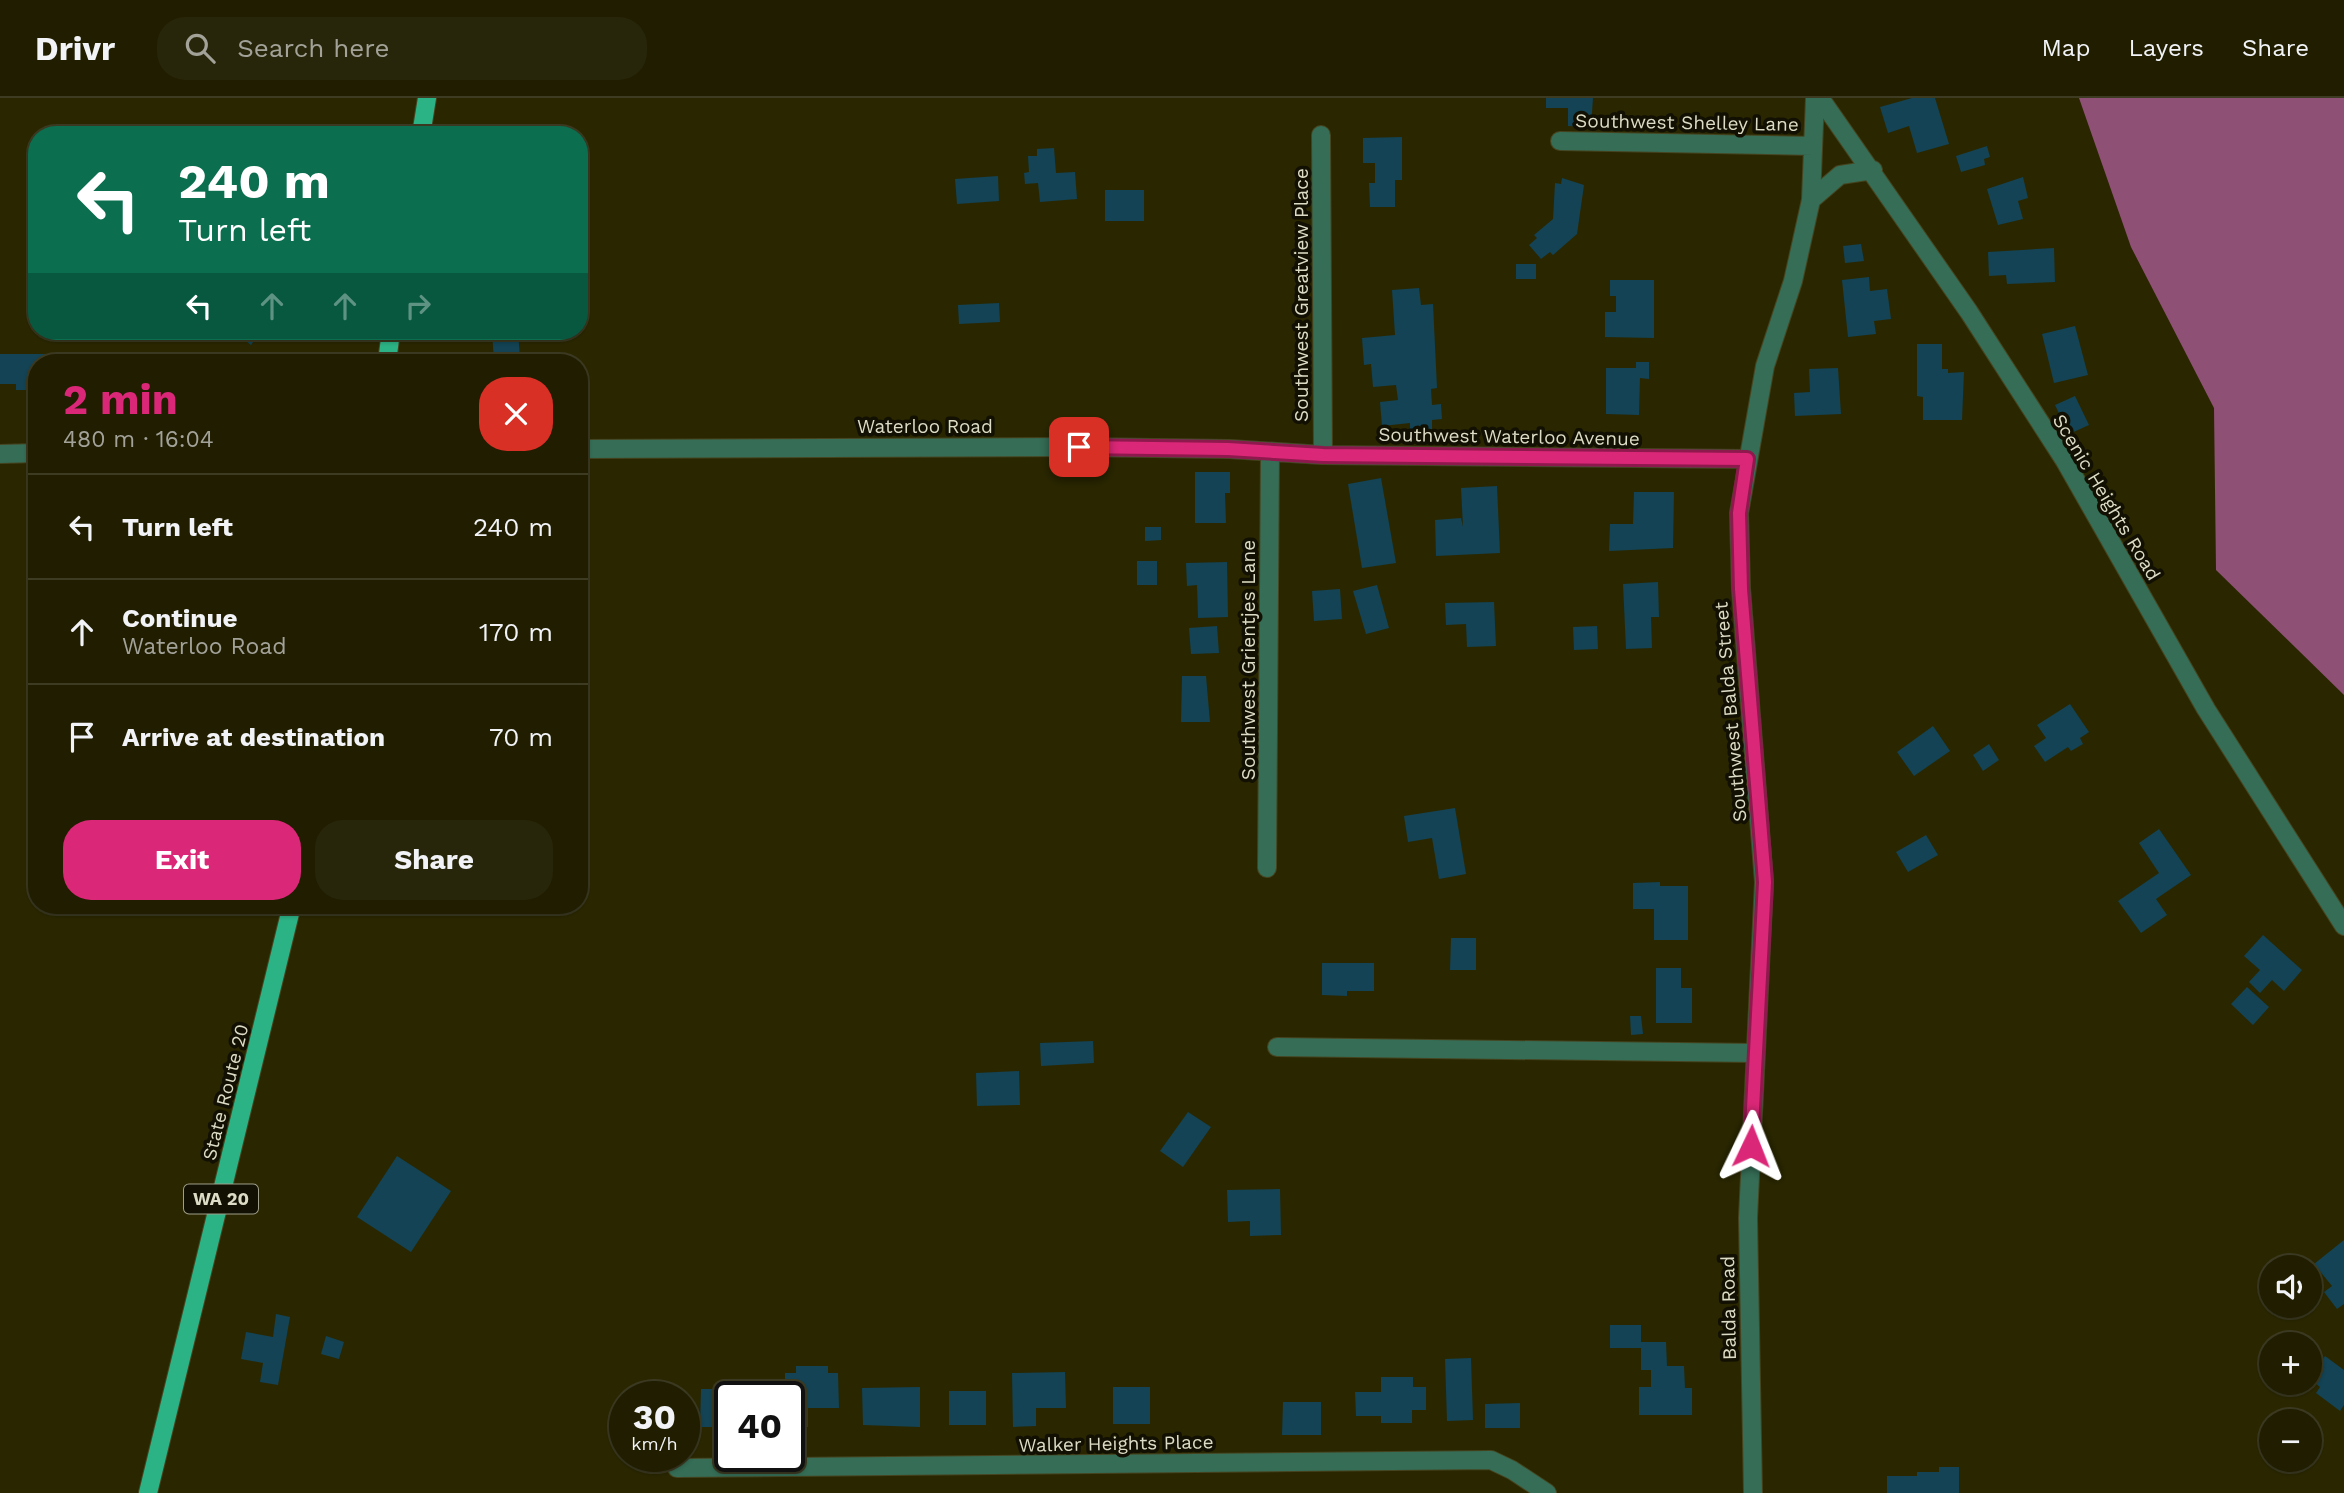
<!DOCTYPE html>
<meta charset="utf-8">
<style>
body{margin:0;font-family:"Work Sans",sans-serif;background:#28260a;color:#f1f3f6;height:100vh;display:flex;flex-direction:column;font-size:26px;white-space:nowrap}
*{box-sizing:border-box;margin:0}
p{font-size:23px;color:#a2a299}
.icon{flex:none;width:38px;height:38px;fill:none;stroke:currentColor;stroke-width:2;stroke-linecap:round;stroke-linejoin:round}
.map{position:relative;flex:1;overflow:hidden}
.sheet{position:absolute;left:28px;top:256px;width:560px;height:560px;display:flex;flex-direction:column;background:#201d00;border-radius:28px;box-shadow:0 2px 5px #0004,0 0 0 2px #3d3b22}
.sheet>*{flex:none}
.banner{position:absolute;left:28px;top:28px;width:560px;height:214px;border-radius:28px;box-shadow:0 2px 5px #0004,0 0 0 2px #3d3b22;background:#0b6e4f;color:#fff;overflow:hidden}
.buttons{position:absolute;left:2259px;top:1157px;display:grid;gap:14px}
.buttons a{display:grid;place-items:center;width:63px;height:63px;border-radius:50%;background:#201d00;box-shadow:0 2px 5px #0004,0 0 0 2px #3d3b22;font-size:35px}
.speed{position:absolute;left:609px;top:1283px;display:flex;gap:14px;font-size:35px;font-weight:700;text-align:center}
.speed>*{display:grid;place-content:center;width:91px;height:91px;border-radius:50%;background:#201d00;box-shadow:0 2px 5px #0004,0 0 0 2px #3d3b22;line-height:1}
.speed small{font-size:18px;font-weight:400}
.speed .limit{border:4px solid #111;border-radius:10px;background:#fff;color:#111}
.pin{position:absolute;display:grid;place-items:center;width:60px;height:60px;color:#fff;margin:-30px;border-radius:14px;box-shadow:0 4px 10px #0006}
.me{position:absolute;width:77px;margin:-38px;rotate:2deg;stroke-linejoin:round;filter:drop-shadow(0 0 5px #0008)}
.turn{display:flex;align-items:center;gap:24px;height:147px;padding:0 35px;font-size:32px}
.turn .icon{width:91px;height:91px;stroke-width:2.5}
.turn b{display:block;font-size:49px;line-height:60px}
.lanes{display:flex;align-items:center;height:66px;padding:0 35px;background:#0003;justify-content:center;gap:35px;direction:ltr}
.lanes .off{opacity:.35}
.round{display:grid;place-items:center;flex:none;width:74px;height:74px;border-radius:28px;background:#28260a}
.headline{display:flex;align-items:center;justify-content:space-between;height:119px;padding:0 35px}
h1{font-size:42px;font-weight:700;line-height:52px;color:#db2777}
.primary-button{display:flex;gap:14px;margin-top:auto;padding:14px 35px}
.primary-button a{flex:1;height:80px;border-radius:28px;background:#db2777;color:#fff;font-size:28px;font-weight:700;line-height:80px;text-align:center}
.primary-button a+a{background:#28260a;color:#f1f3f6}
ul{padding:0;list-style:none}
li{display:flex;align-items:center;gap:21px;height:105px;padding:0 35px;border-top:2px solid #3d3b22}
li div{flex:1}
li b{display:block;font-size:26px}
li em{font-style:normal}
header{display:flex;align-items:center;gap:42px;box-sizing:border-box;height:98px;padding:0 35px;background:#201d00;border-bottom:2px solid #3d3b22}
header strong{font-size:33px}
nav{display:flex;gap:38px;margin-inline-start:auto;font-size:24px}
.search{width:490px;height:63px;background:#28260a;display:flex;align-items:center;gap:18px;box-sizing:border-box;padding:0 24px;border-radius:28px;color:#a2a299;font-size:26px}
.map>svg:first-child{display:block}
</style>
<header>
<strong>Drivr</strong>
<div class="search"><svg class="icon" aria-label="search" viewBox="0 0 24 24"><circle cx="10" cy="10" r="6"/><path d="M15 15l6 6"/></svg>Search here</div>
<nav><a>Map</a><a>Layers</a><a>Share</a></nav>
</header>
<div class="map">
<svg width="2344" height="1395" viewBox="0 0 2344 1395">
<rect width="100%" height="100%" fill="#2a2700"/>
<path fill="#8e5074" d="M 2079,0 L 2344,0 L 2344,597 L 2216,472 L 2214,310 L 2131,149 Z"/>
<path fill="#134354" d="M 1546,0 L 1593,0 L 1591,29 L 1568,28 L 1568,10 L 1546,10 Z
M 1912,0 L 1935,0 L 1949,46 L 1917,55 L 1909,28 L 1888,35 L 1880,9 Z
M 1402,39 L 1402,82 L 1395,82 L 1395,109 L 1370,109 L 1369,85 L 1375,85 L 1375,65 L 1363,65 L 1363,40 Z
M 1987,48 L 1990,59 L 1984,61 L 1985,67 L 1961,74 L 1956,58 Z
M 1054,50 L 1056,75 L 1075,74 L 1077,101 L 1040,104 L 1038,85 L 1025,86 L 1024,75 L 1029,74 L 1028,58 L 1037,58 L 1037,51 Z
M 998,78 L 999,103 L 957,106 L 955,81 Z
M 2023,79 L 2028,100 L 2018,103 L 2023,121 L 1998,127 L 1987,91 Z
M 1562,80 L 1584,87 L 1577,136 L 1553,157 L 1550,154 L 1541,161 L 1529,147 L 1537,140 L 1534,137 L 1553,121 L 1555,85 L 1561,86 Z
M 1105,92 L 1144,92 L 1144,123 L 1105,123 Z
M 1861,146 L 1864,163 L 1845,165 L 1843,148 Z
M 2054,150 L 2055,184 L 2007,186 L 2006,177 L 1989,178 L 1988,154 Z
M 1516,166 L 1536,166 L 1536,181 L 1516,181 Z
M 1869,179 L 1870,193 L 1887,191 L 1891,221 L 1874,223 L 1876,236 L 1848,239 L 1842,182 Z
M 1610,182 L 1654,182 L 1654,240 L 1605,239 L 1605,214 L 1616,214 L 1616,198 L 1610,198 Z
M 1419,190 L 1421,207 L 1433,206 L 1437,290 L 1431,291 L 1432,307 L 1441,306 L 1442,321 L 1432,322 L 1432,332 L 1410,334 L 1410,325 L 1382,328 L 1380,304 L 1398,302 L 1396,287 L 1373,289 L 1371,266 L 1364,267 L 1362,240 L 1395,237 L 1392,192 Z
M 999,205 L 1000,224 L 959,226 L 958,207 Z
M 2075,228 L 2088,277 L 2054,285 L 2042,236 Z
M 247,233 L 261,233 L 251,247 L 242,240 Z
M 492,233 L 518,233 L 520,260 L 553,258 L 553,264 L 494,264 Z
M 1917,246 L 1942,246 L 1942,271 L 1948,271 L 1948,275 L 1964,274 L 1962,322 L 1923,322 L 1923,299 L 1917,298 Z
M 0,256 L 48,256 L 48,264 L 37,264 L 37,285 L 30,285 L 30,292 L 16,292 L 16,286 L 0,286 Z
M 1636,264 L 1649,264 L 1649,281 L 1640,280 L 1639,317 L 1606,316 L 1606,270 L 1636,270 Z
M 1838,270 L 1841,316 L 1795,318 L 1794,295 L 1810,294 L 1809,271 Z
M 2075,298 L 2089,327 L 2069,336 L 2055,307 Z
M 1195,374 L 1230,374 L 1230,395 L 1225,395 L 1226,425 L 1195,425 Z
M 1381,380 L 1396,465 L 1362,470 L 1348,386 Z
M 1497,388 L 1500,455 L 1436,458 L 1435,422 L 1461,420 L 1463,429 L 1461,390 Z
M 1634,394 L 1674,394 L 1673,450 L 1609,453 L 1610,426 L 1633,426 Z
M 1145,429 L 1161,429 L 1161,442 L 1145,443 Z
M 1137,463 L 1157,463 L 1157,487 L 1137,487 Z
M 1227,464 L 1228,519 L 1198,520 L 1197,487 L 1187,488 L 1186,465 Z
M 1658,484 L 1659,519 L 1651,519 L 1652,550 L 1626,551 L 1623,486 Z
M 1377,487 L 1389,530 L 1366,536 L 1353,493 Z
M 1340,491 L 1342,521 L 1314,523 L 1312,493 Z
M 1494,504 L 1496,548 L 1467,549 L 1466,526 L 1446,527 L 1445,505 Z
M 1217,528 L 1219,555 L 1191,556 L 1189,530 Z
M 1597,528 L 1598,551 L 1574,552 L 1573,529 Z
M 1182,578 L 1206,578 L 1210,624 L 1181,624 Z
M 2070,606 L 2089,634 L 2080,640 L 2083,646 L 2071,653 L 2068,649 L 2045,664 L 2034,648 L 2046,640 L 2037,627 Z
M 1933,628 L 1950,653 L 1914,678 L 1897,654 Z
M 1989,646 L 1999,662 L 1983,673 L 1973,657 Z
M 1455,710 L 1466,776 L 1439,781 L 1432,740 L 1408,744 L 1404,718 Z
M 2159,731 L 2191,777 L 2156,801 L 2167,817 L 2141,835 L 2118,803 L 2159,775 L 2139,745 Z
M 1926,737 L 1938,757 L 1908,774 L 1896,754 Z
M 1660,784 L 1660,788 L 1688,788 L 1688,842 L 1654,842 L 1654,811 L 1633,811 L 1633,785 Z
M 2263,837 L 2302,872 L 2284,893 L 2272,882 L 2260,895 L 2249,884 L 2260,872 L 2244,858 Z
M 1451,840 L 1476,840 L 1476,872 L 1450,872 Z
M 1322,865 L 1374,865 L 1374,893 L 1347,893 L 1347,898 L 1322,897 Z
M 1656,870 L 1681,870 L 1681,890 L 1692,890 L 1692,925 L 1656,925 Z
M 2247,889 L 2269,909 L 2253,927 L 2231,906 Z
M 1630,918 L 1641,918 L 1643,936 L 1631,937 Z
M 1093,943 L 1094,965 L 1041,968 L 1040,945 Z
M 1019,973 L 1020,1007 L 977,1008 L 976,975 Z
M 1188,1014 L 1211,1029 L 1183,1069 L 1160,1053 Z
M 397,1058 L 451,1093 L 411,1154 L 357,1119 Z
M 1280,1091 L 1281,1137 L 1250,1138 L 1250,1123 L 1228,1124 L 1227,1092 Z
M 2344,1142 L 2344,1206 L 2337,1211 L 2324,1194 L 2332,1188 L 2314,1166 Z
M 276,1216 L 290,1219 L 278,1287 L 260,1284 L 263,1265 L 241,1261 L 246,1234 L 273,1239 Z
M 1610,1227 L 1641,1227 L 1641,1244 L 1666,1244 L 1667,1268 L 1684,1268 L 1685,1290 L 1692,1290 L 1692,1317 L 1639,1317 L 1639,1289 L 1651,1289 L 1651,1272 L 1641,1272 L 1641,1250 L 1610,1250 Z
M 326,1238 L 344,1244 L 339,1261 L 321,1256 Z
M 2325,1258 L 2344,1272 L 2344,1307 L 2340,1313 L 2316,1295 L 2320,1289 L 2310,1281 Z
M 1471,1260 L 1473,1322 L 1447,1323 L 1445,1261 Z
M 796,1268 L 828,1268 L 828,1275 L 838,1275 L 839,1310 L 808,1310 L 808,1329 L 789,1329 L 789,1298 L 785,1298 L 785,1275 L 796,1275 Z
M 1065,1274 L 1066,1310 L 1036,1310 L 1036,1328 L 1013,1329 L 1012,1275 Z
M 1381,1279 L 1413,1279 L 1413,1289 L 1426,1289 L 1426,1312 L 1412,1312 L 1412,1325 L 1381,1325 L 1381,1318 L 1356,1318 L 1355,1294 L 1381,1294 Z
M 920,1289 L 920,1329 L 863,1327 L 862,1290 Z
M 1113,1289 L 1150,1289 L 1150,1326 L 1113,1326 Z
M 701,1291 L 739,1291 L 739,1298 L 730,1298 L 730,1329 L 700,1329 Z
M 949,1293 L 986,1293 L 986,1327 L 949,1327 Z
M 1283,1304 L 1321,1304 L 1321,1337 L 1282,1337 Z
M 1520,1305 L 1520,1330 L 1485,1330 L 1485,1306 Z
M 1939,1369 L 1959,1369 L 1959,1395 L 1887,1395 L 1887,1378 L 1917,1378 L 1917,1374 L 1939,1374 Z"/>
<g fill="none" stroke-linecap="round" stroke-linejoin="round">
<defs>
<path id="minor" d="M 1820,0 L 1969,214 L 2065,363 L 2206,611 L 2344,828
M 1321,37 L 1323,357
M 1560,43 L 1813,48
M 1811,102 L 1840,77 L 1873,72
M 579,351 L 1079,349 L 1229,351 L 1323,357 L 1747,361
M 0,356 L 37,355
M 1267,770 L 1270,354
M 1277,949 L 1754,955
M 677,1370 L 1491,1362 L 1512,1372 L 1547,1395
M 1753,1395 L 1748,1120 L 1764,784 L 1741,491 L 1739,415 L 1765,268 L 1793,183 L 1811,102 L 1815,0"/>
<path id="major" d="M 421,37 L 427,0
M 387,264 L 391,233
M 148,1395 L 292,807"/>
</defs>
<use href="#minor" stroke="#464420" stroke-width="20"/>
<use href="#major" stroke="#464420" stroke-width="20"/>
<use href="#minor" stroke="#356d56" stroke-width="18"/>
<use href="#major" stroke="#2cb385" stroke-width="18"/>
</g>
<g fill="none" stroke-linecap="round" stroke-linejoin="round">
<defs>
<path id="route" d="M 1079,349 L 1228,351 L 1323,357 L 1747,361 L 1739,415 L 1741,491 L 1765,784 L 1751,1048"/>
</defs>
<use href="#route" stroke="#8e194d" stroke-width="18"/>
<use href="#route" stroke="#db2777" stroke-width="12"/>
</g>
<g text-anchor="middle" stroke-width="7" stroke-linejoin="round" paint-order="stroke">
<rect fill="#111002" stroke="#9f9e8a" stroke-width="2" x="184" y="1086.5" width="74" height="29" rx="5"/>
<g font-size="18" font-weight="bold" fill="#dcdbc5">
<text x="221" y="1107">WA 20</text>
</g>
<g font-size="19" fill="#dcdbc5" stroke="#111002">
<text transform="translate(1687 24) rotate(1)" y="7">Southwest Shelley Lane</text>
<text transform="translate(1301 197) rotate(-90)" y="7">Southwest Greatview Place</text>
<text x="925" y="335">Waterloo Road</text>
<text transform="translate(1509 338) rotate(1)" y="7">Southwest Waterloo Avenue</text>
<text transform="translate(2107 399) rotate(59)" y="7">Scenic Heights Road</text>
<text transform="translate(1248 562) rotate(-90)" y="7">Southwest Grientjes Lane</text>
<text transform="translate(1730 614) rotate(-95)" y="7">Southwest Balda Street</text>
<text transform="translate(225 994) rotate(-76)" y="7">State Route 20</text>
<text transform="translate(1728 1210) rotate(-91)" y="7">Balda Road</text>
<text transform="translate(1116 1345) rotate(-1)" y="7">Walker Heights Place</text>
</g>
</g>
</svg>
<div class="buttons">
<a><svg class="icon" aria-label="sound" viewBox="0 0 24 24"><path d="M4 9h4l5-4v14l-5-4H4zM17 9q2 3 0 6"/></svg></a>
<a>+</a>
<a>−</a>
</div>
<div class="speed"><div>30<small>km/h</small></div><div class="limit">40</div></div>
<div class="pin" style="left:1079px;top:349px;background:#d93025"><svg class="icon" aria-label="arrive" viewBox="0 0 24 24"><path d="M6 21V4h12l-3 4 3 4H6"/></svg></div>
<svg class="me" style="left:1751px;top:1048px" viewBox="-20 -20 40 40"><path d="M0-17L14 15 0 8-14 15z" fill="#db2777" stroke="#fff" stroke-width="4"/></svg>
<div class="banner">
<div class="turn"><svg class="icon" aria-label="left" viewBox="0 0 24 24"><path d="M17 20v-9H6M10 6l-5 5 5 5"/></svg><div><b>240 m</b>Turn left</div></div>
<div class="lanes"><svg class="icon" aria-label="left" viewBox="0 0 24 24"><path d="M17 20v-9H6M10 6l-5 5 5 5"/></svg><svg class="icon off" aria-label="ahead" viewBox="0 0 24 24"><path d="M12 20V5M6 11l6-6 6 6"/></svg><svg class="icon off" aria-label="ahead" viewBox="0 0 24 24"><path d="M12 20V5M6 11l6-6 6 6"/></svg><svg class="icon off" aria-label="right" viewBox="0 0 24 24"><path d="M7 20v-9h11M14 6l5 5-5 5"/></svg></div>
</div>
<section class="sheet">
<div class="headline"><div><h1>2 min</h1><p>480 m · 16:04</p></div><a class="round" style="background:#d93025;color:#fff"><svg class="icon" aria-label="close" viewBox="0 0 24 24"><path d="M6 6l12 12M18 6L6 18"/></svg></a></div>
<ul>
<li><svg class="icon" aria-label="left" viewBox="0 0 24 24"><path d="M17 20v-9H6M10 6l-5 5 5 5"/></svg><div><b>Turn left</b></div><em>240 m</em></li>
<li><svg class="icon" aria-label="ahead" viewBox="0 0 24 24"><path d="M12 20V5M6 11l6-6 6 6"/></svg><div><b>Continue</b><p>Waterloo Road</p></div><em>170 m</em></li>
<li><svg class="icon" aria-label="arrive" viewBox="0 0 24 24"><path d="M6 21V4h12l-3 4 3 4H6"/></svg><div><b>Arrive at destination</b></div><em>70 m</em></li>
</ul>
<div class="primary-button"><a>Exit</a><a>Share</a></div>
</section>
</div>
